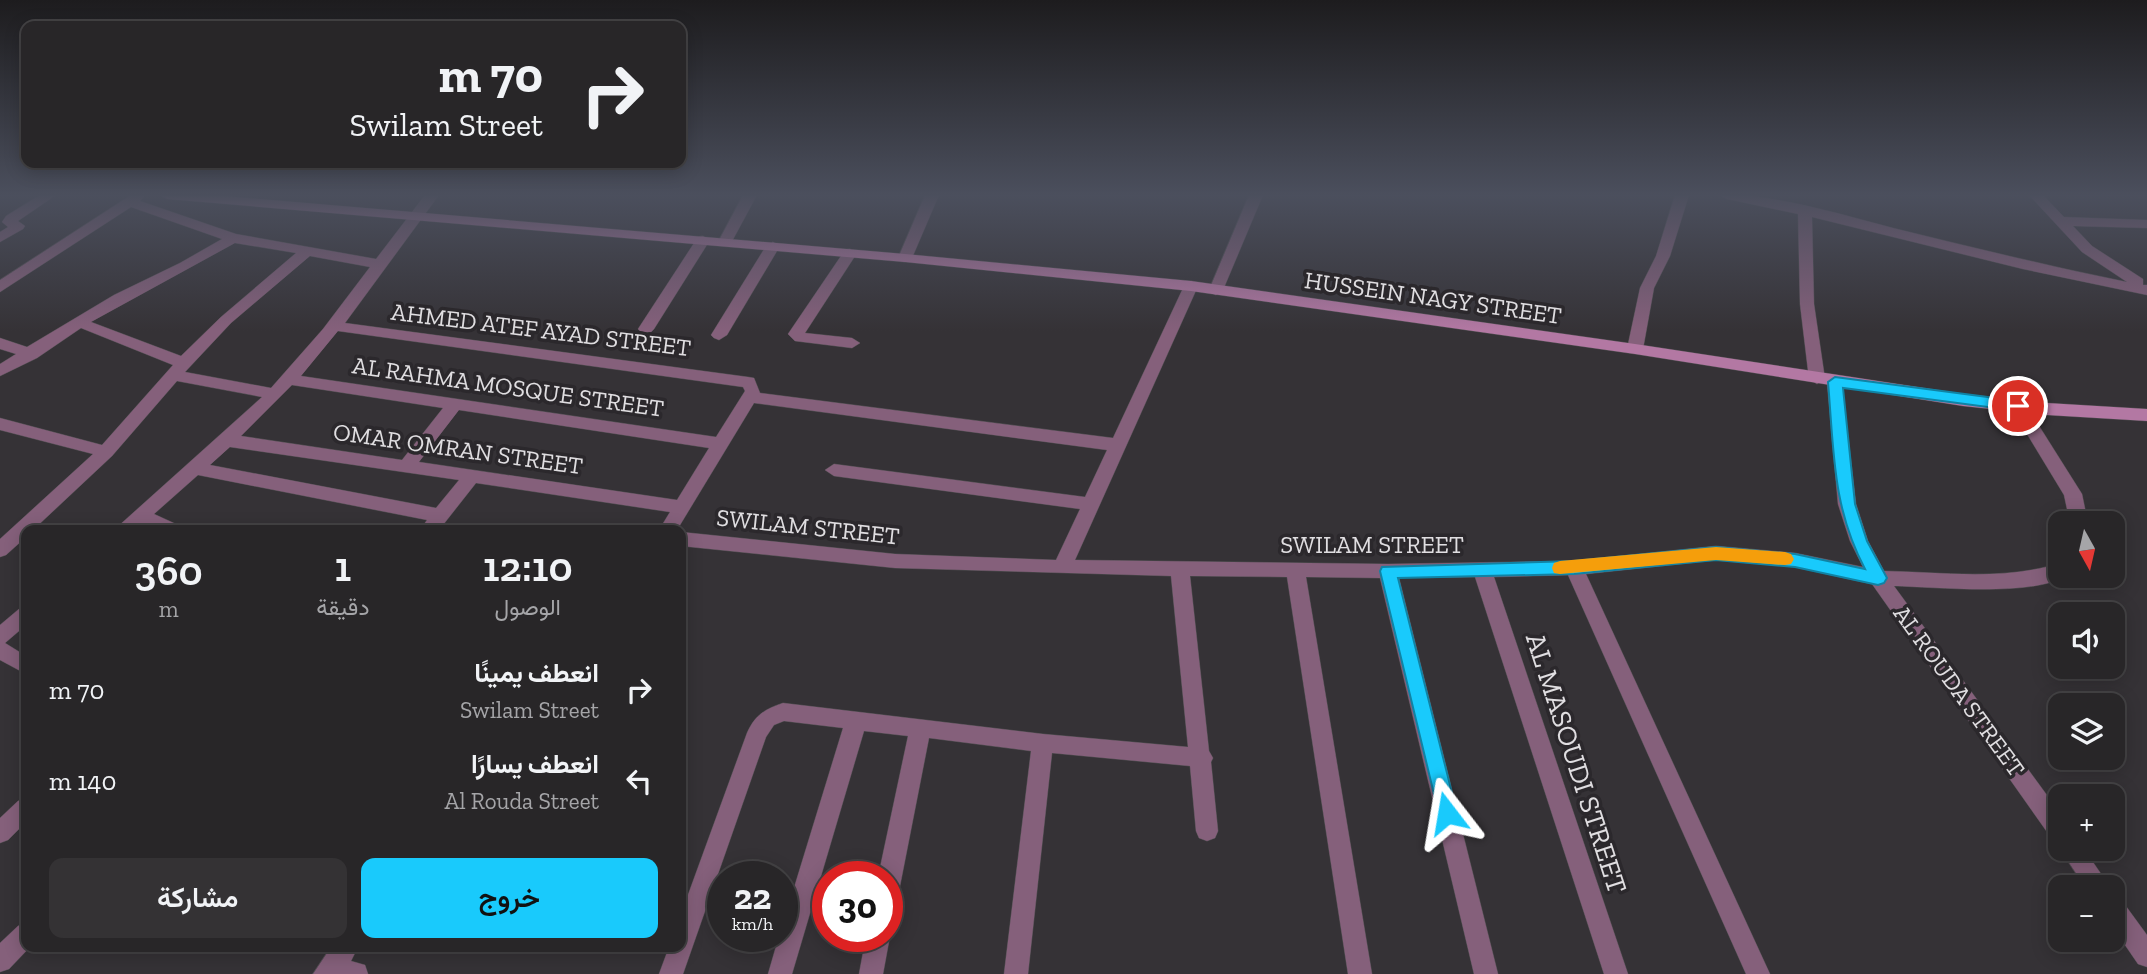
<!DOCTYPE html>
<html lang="ar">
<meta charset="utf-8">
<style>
body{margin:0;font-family:"Zilla Slab",Vazirmatn,serif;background:#343234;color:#f1f3f6;direction:rtl;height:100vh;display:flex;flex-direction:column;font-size:26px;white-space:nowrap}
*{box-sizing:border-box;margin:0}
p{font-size:23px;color:#a5a5a8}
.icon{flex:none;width:38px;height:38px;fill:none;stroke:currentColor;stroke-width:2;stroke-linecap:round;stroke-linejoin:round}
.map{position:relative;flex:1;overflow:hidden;direction:ltr}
.sheet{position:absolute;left:21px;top:525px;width:665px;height:427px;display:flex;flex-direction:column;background:#282628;border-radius:14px;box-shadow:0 4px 18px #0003,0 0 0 2px #444345;direction:rtl}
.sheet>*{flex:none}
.guide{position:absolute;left:21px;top:21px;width:665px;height:147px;border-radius:14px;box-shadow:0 4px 18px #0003,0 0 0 2px #444345;direction:rtl;background:#282628;color:#f1f3f6;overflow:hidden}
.needle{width:46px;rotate:172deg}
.buttons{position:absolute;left:2048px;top:511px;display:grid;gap:14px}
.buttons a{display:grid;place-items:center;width:77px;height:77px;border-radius:14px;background:#282628;box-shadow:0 4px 18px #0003,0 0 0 2px #444345;font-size:35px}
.speed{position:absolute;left:707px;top:861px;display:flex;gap:14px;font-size:35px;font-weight:700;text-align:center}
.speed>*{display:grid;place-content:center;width:91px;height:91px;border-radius:50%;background:#282628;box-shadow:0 4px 18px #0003,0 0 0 2px #444345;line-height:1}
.speed small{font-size:18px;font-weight:400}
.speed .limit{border:10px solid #d22;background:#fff;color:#111}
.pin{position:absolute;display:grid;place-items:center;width:60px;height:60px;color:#fff;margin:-30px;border:4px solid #fff;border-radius:50%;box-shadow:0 2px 7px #0007}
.me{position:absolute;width:77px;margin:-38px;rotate:346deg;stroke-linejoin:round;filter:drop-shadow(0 0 5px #0008)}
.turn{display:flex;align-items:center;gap:24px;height:147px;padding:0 28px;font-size:32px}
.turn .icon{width:91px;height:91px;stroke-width:2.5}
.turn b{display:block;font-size:49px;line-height:60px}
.eta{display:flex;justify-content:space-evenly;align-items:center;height:119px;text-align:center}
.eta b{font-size:42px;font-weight:600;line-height:49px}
.button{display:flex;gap:14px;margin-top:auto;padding:14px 28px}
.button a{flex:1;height:80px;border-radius:14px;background:#19cafc;color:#111;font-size:28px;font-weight:600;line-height:80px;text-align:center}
.button a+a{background:#343234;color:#f1f3f6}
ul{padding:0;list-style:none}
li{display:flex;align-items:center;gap:21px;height:91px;padding:0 28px}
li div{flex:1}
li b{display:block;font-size:26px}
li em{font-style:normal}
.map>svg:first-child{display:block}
</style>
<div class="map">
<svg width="2147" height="974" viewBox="0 0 2147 974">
<rect width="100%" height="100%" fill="#353236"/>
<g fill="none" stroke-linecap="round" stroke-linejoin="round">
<defs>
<path id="street" d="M 40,195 L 56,195 L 18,221 L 25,226 L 23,229 L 0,242 L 0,232 L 8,227 L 2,222 L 6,216 Z
M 131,195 L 142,195 L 144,197 L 140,201 L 236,234 L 376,259 L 425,195 L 439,195 L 345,323 L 748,377 L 754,378 L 760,393 L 1113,438 L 1184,286 L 1191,281 L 1196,283 L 1198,286 L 1075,560 L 1388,564 L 1574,561 L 1716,546 L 1795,553 L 1863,567 L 1850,541 L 1838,504 L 1827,382 L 1829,378 L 1841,378 L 1856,504 L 1868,541 L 1884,571 C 1942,572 2004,581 2060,563 L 2060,576 L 2066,576 C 2032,597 1936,587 1894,586 L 2060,813 L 2060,842 L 2052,839 L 1872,584 L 1795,567 L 1716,560 L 1586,574 L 1770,974 L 1746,974 L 1568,575 L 1494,577 L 1628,974 L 1604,974 L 1475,577 L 1399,578 L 1498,974 L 1474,974 L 1380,578 L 1306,577 L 1372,974 L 1348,974 L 1287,577 L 1190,576 L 1209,751 L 1213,758 L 1211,762 L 1218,831 L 1215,838 L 1207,841 L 1199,838 L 1196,831 L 1190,766 L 1052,753 L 1028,974 L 1004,974 L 1031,751 L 929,738 L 899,891 L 895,899 L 887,902 L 887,877 L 878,877 L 908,736 L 864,731 L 792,974 L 768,974 L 779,936 L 782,936 L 782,927 L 843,728 L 784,721 L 774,725 L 766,737 L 683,974 L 659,974 L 669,947 L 681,947 L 681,914 L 747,733 C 755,715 765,709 783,703 L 1043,734 L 1188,747 L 1171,576 L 895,568 L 681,546 L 681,532 L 895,554 L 1056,560 L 1080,509 L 834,476 L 825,470 L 834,464 L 1085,497 L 1107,450 L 754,403 L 677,530 L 659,530 L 670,512 L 476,483 L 439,530 L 420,530 L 427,520 L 198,475 L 154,514 L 178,525 L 181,530 L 156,530 L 142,524 L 135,530 L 114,530 L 262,397 L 177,381 L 112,456 L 33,530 L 26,530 L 26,537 L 6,555 L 0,557 L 0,539 L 93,454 L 0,430 L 0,418 L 102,445 L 173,365 L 81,328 L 37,358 L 0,376 L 0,364 L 16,354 L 0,349 L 0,338 L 27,347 L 114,295 L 180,263 L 222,239 L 131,207 L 0,292 L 0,280 ZM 235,243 L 296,253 L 221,317 L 181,356 L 91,322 ZM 310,256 L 370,267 L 323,329 L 271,388 L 185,372 L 231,323 ZM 338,331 L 743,387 L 745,391 L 716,437 L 301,376 ZM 292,385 L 443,408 L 402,460 L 241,436 ZM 459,410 L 709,448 L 677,500 L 419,462 ZM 230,447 L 459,480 L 436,508 L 210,465 Z
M 743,195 L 757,195 L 730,245 L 720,245 L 718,242 Z
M 925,195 L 939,195 L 912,258 L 905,262 L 900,261 L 898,258 Z
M 1249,195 L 1263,195 L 1223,290 L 1216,295 L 1211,293 L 1209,290 Z
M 1675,195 L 1689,195 L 1670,256 L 1654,288 L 1643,349 L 1641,353 L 1629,353 L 1627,349 L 1640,288 L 1656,256 Z
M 1720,195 C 1771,193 1843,215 1893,228 C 1971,247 2048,266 2127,282 L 2082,252 L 2029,195 L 2043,195 L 2064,217 L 2147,220 L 2147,228 L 2073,226 L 2092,246 L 2143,279 L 2143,285 L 2147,285 L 2147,295 L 2023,269 L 1812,217 L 1814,304 L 1825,379 L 1817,384 L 1809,379 L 1800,304 L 1798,214 L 1727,199 Z
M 703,236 L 710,240 L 654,329 L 651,332 L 641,332 L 638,329 L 698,237 Z
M 773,242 L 780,246 L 727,335 L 719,340 L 714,338 L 711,335 L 766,246 Z
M 850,249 L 857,253 L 805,333 L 852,338 L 860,343 L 852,348 L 795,341 L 788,334 L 845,250 Z
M 2018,400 L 2024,402 L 2082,494 L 2088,523 L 2070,523 L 2064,495 L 2010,406 Z
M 26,606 L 26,625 L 5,643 L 26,656 L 26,674 L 0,660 L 0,625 L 19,609 Z
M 26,798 L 26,822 L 8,840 L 0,843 L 0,818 L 18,801 Z
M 2060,849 L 2084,849 L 2110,887 L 2085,887 Z
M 2112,895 L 2120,898 L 2147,935 L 2147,967 L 2138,964 L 2112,926 Z
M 26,922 L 26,947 L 30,947 L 9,969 L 0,972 L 0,943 L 18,926 Z
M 887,930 L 890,936 L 883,974 L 859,974 L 866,936 L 887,936 Z
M 331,947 L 358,947 L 351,961 L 365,965 L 368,974 L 313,974 Z"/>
<path id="secondary" d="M 160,195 L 212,195 L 905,254 L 1191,281 L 1635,344 L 1963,394 L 2047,403 L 2147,409 L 2147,421 L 2047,415 L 1963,406 L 1635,354 L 1191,291 L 905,262 L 167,199 Z"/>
</defs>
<use href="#street" stroke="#504e51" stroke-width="1"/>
<use href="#secondary" stroke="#504e51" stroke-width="1"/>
<use href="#street" fill="#85607b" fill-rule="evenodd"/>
<use href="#secondary" fill="#b378a3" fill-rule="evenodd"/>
</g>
<linearGradient id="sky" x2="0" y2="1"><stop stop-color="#1d1c1e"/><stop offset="0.59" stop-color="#4b4f5d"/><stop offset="1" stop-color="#4b4f5d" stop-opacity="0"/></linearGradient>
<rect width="2147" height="331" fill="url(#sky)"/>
<path fill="#19cafc" stroke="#1083a4" stroke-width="2" d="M 1835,377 L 2018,401 L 2026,406 L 2018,411 L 1843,388 L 1855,504 L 1867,541 L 1887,578 L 1884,583 L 1878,585 L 1795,567 L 1716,560 L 1574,574 L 1398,578 L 1457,813 L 1454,819 L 1447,822 L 1440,819 L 1380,571 L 1382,567 L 1574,561 L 1716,547 L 1795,554 L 1865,569 C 1832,507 1834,450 1828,382 Z"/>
<path fill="#f59e0b" d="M 1716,547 L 1785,552 L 1791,554 L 1794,559 L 1791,564 L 1785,565 L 1716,560 L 1560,574 L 1554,573 L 1552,568 L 1554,563 L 1560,561 Z"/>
<g text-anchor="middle" stroke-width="7" stroke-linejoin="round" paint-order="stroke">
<g font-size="24" fill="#e0dee1" stroke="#2b282c">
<text transform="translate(1433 298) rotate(8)" y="8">HUSSEIN NAGY STREET</text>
<text transform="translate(541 330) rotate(7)" y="8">AHMED ATEF AYAD STREET</text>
<text transform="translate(508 387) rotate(8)" y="8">AL RAHMA MOSQUE STREET</text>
<text transform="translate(458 449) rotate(8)" y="8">OMAR OMRAN STREET</text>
<text transform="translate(808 527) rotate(6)" y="8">SWILAM STREET</text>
<text x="1372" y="553">SWILAM STREET</text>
<text transform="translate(1959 691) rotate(54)" y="8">AL ROUDA STREET</text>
</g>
<g font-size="28" fill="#e0dee1" stroke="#2b282c">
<text transform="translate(1577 763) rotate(72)" y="10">AL MASOUDI STREET</text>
</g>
</g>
</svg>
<div class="buttons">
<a><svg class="needle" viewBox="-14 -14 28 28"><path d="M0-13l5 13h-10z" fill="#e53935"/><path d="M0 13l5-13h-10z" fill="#a5a5a8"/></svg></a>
<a><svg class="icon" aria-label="sound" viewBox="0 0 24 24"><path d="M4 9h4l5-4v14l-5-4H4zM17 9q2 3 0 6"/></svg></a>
<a><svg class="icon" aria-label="layers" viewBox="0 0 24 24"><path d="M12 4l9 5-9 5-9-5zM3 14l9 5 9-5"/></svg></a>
<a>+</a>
<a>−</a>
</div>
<div class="speed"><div>22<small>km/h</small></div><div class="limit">30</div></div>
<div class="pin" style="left:2018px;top:406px;background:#d93025"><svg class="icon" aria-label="arrive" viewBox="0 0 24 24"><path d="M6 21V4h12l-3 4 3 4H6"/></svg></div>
<svg class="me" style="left:1447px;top:813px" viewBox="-20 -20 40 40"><path d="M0-17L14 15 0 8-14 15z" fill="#19cafc" stroke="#fff" stroke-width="4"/></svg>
<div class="guide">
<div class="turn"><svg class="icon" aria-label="right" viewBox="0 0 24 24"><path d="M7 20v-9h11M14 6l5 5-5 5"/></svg><div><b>70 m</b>Swilam Street</div></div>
</div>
<section class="sheet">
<div class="eta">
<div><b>12:10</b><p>الوصول</p></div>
<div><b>1</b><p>دقيقة</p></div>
<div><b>360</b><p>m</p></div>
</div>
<ul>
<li><svg class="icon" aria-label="right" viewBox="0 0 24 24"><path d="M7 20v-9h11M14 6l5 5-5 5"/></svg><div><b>انعطف يمينًا</b><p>Swilam Street</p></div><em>70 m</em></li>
<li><svg class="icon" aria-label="left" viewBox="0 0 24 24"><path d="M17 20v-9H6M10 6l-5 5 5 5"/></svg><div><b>انعطف يسارًا</b><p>Al Rouda Street</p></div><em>140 m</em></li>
</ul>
<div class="button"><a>خروج</a><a>مشاركة</a></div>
</section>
</div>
